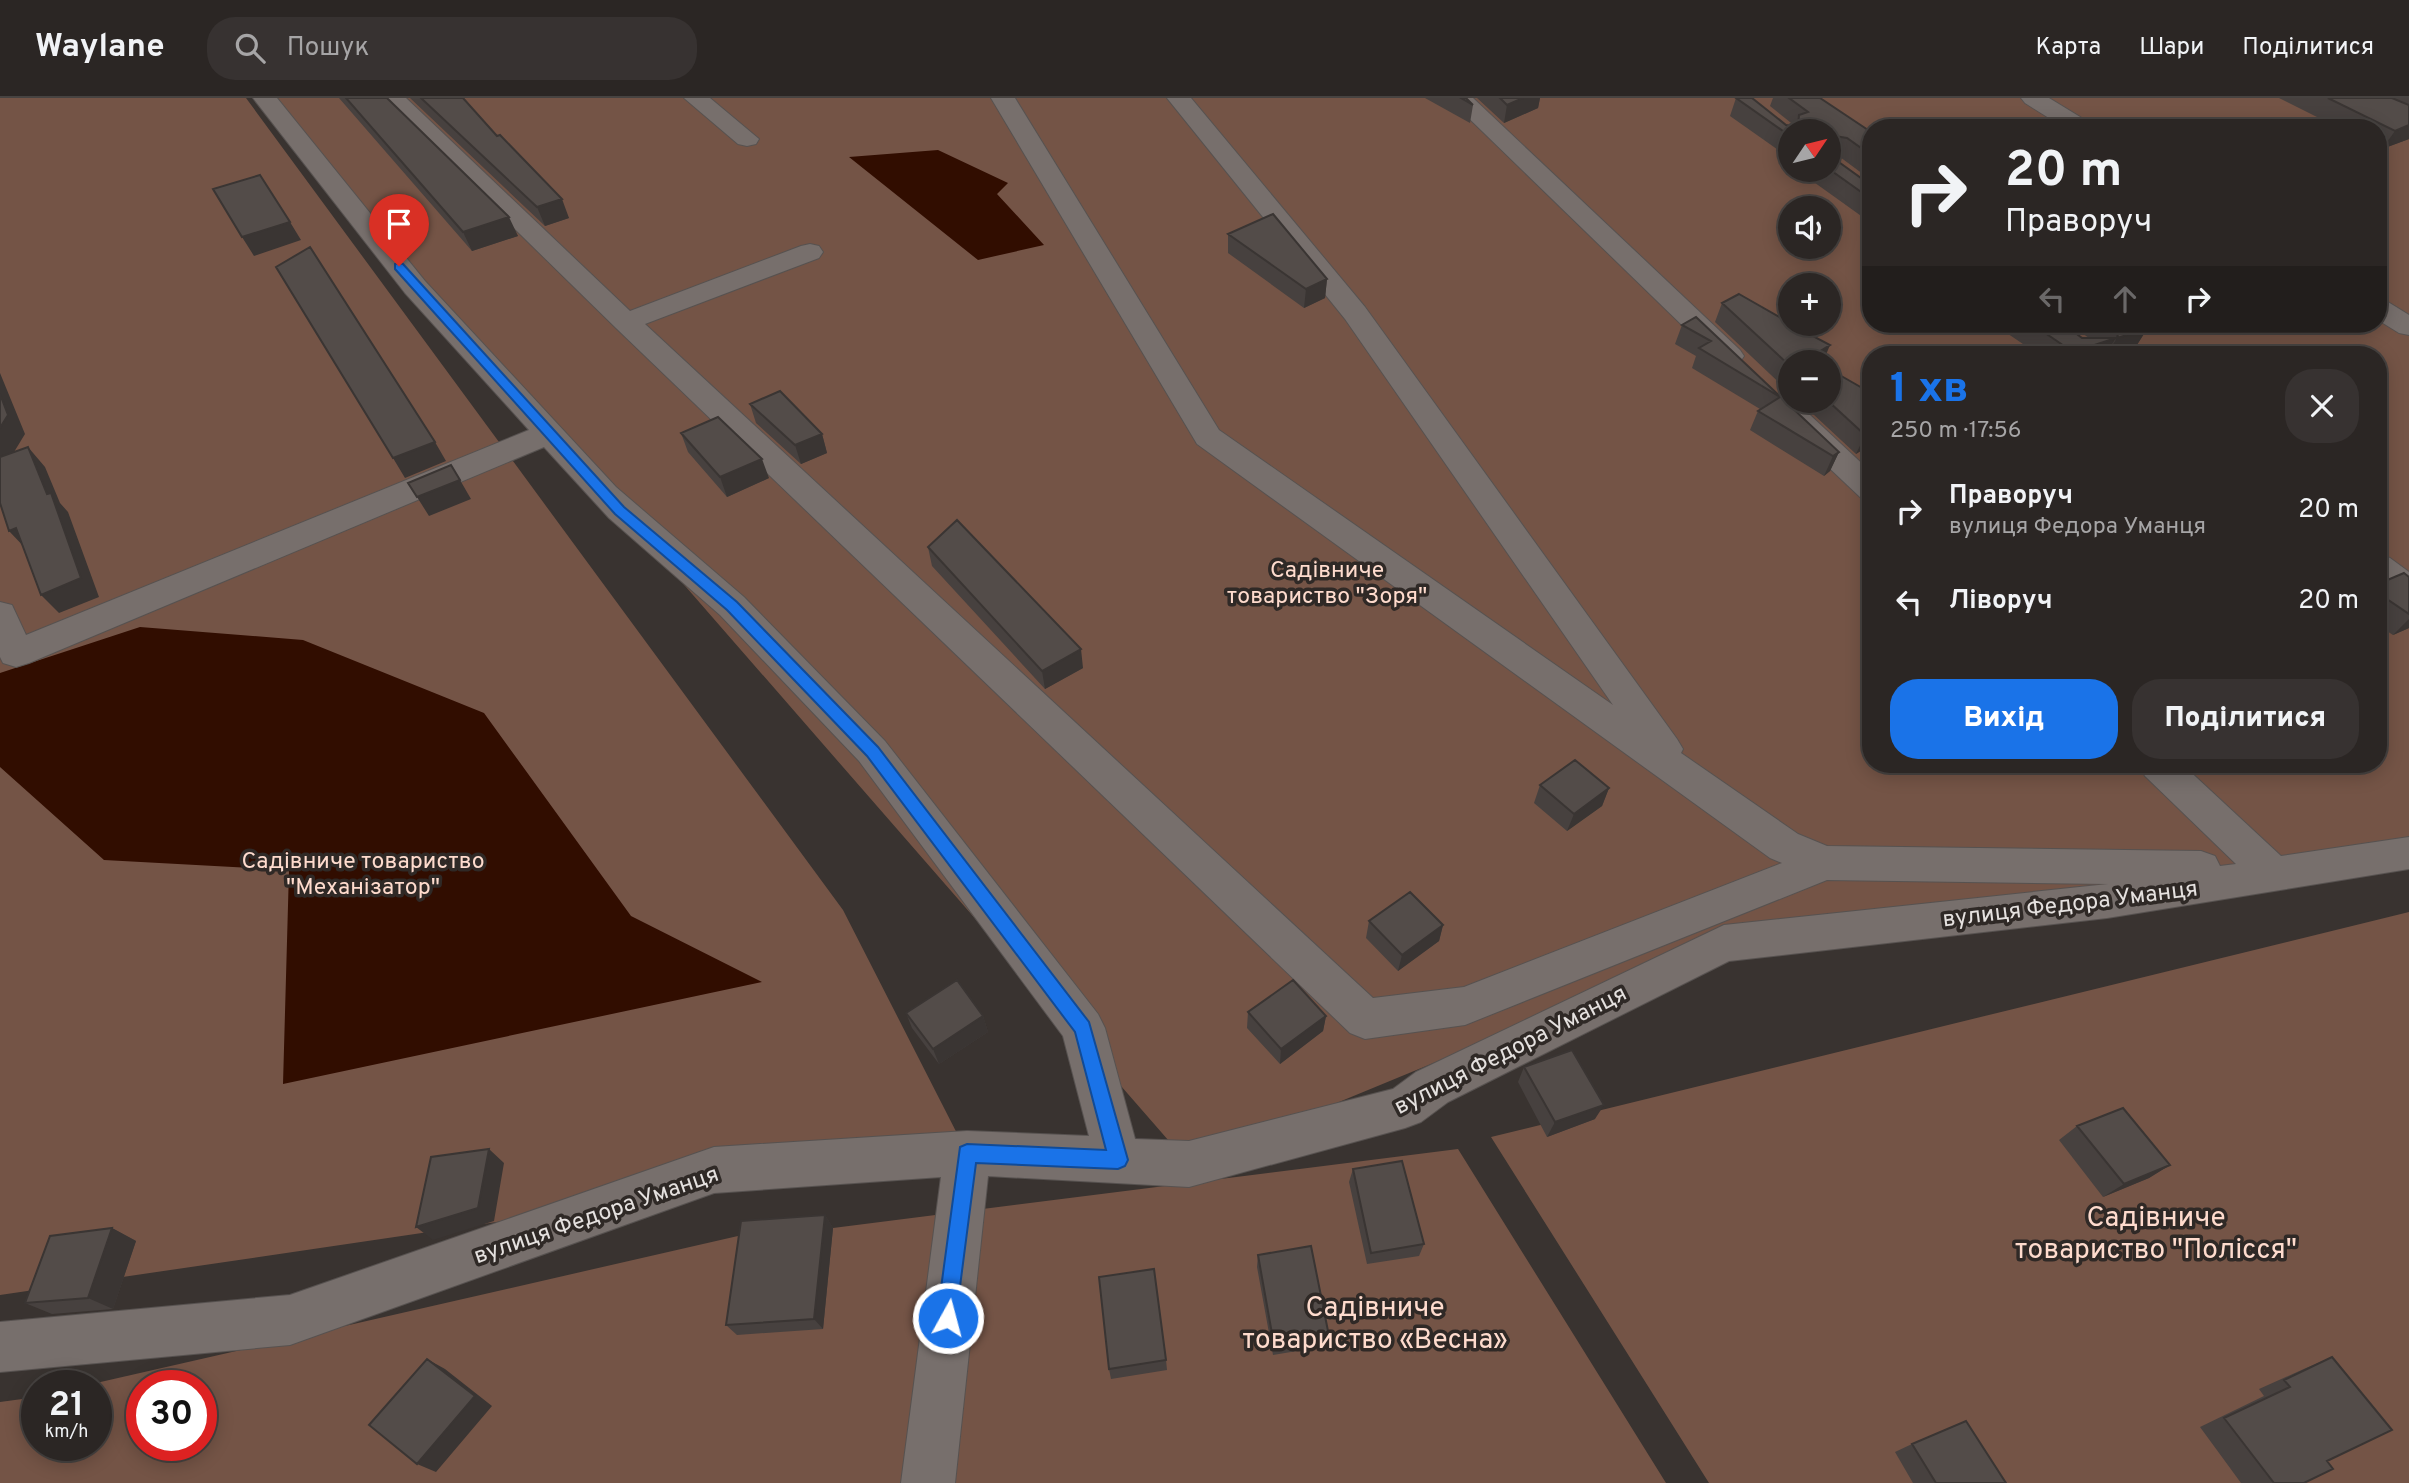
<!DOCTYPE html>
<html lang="uk">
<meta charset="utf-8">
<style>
body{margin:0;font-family:Overpass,sans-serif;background:#373231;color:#f1f3f6;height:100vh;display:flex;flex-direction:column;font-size:26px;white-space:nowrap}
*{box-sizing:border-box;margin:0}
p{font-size:23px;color:#a6a5a6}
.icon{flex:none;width:38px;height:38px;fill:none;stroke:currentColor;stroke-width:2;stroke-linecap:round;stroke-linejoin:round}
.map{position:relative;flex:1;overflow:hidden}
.side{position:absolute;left:1862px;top:248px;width:525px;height:427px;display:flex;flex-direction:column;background:#2b2624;border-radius:28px;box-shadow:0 4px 18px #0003,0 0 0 2px #474341}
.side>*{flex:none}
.top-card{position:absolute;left:1862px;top:21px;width:525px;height:214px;border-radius:28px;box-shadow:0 4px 18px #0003,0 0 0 2px #474341;background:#2b2624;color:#f1f3f6;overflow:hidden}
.needle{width:46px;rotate:55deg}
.buttons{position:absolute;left:1778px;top:21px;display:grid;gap:14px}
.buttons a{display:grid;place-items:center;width:63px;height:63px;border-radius:50%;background:#2b2624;box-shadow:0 4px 18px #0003,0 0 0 2px #474341;font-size:35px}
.speed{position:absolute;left:21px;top:1272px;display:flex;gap:14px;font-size:35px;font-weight:700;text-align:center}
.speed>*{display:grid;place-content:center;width:91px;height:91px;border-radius:50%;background:#2b2624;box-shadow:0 4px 18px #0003,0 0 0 2px #474341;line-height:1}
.speed small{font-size:18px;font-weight:400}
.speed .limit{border:10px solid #d22;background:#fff;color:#111}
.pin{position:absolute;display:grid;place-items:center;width:60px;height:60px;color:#fff;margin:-72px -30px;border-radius:50% 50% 50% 0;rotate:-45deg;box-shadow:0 0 7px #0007}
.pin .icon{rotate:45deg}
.me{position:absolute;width:77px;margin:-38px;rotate:7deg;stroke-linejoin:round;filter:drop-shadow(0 0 5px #0008)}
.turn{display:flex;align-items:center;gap:24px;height:147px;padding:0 28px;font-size:32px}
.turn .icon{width:91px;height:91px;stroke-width:2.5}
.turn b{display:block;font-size:49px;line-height:60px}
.lanes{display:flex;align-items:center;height:66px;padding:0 28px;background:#0003;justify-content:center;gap:35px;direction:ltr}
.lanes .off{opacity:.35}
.round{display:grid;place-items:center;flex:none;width:74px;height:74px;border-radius:28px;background:#373231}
.summary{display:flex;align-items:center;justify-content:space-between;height:119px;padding:0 28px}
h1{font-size:42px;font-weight:800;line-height:52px;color:#1a73e8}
.button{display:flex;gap:14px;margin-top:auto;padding:14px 28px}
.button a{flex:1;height:80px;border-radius:28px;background:#1a73e8;color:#fff;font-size:28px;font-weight:800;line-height:80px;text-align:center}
.button a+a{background:#373231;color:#f1f3f6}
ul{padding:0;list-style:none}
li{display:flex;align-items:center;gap:21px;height:91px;padding:0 28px}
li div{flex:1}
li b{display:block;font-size:26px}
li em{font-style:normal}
header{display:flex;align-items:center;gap:42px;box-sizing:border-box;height:98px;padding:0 35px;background:#2b2624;border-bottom:2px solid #474341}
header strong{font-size:33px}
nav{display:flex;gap:38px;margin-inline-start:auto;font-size:24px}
.search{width:490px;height:63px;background:#373231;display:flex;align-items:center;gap:18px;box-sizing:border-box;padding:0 24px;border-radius:28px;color:#a6a5a6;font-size:26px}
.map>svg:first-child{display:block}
</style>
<header>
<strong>Waylane</strong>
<div class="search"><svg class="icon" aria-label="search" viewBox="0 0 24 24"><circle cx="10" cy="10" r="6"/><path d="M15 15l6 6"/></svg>Пошук</div>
<nav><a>Карта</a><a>Шари</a><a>Поділитися</a></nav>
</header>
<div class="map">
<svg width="2409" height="1385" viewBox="0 0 2409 1385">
<rect width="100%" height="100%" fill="#393330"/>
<path fill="#745446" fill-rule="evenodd" d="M 0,0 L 246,0 L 843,812 L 967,1055 L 0,1197 Z
M 268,0 L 2409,0 L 2409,744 L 1724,845 L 1189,1066 L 605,396 ZM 1871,30 L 2378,30 L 2378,226 L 1871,226 ZM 1790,33 L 1829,33 L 1829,72 L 1790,72 ZM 1790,110 L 1829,110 L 1829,149 L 1790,149 ZM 1790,187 L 1829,187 L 1829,226 L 1790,226 ZM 1871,257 L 2378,257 L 2378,667 L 1871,667 ZM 1790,264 L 1829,264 L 1829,303 L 1790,303 Z
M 2409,814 L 2409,1385 L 1709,1385 L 1491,1039 Z
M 1458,1051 L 1666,1385 L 0,1385 L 0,1304 L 37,1299 L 37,1348 L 96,1348 L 96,1288 L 83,1288 L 751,1135 L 833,1130 ZM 142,1288 L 201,1288 L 201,1348 L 142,1348 Z"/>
<path fill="#310d00" d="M 938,52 L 1008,85 L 997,96 L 1044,147 L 978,162 L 849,59 Z
M 140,529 L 303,542 L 484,615 L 631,818 L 762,884 L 283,986 L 289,772 L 104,762 L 0,669 L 0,575 Z"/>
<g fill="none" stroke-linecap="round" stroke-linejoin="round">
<defs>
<path id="street" d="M 253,0 L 277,0 L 425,183 L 616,389 L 744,499 L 885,643 L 1098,916 L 1105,930 L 1135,1041 L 1189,1043 L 1393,991 L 1416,974 L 1724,827 L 2108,786 L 1827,782 L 1465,927 L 1365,941 L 1350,935 L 616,230 L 381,0 L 406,0 L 630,213 L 801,148 L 810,146 L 819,148 L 823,154 L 819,160 L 645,226 L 1373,900 L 1464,889 L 1782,765 L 1770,760 L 1197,346 L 991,0 L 1015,0 L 1219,332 L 1613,607 L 1345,221 L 1167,0 L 1191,0 L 1365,209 L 1677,641 L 1683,651 L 1681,655 L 1798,736 L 1827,748 L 2201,753 L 2215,758 L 2220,768 L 2236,766 L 2145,678 L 2139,667 L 2183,667 L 2281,758 L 2409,739 L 2409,771 L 2107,820 L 1729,863 L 1448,1004 L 1421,1024 L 1405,1030 L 1189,1089 L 988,1078 L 955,1385 L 901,1385 L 941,1079 L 714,1095 L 290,1247 L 0,1274 L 0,1224 L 290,1197 L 714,1049 L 967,1033 L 1089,1038 L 1063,938 L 859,663 L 720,517 L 609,420 L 544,349 L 29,565 L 16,569 L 3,565 L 0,559 L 0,504 L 12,507 L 26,537 L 529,332 L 405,195 Z
M 684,0 L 710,0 L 759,41 L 756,46 L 747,48 L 738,46 Z
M 1448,0 L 1473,0 L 1740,252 L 1744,258 L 1740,264 L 1730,267 L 1720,264 Z
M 2021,0 L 2049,0 L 2090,25 L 2094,30 L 2065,30 L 2025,5 Z
M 2378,202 L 2388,204 L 2409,217 L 2409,237 L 2399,235 L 2378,222 Z
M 1799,314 L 1810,317 L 1871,374 L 1871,402 L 1860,399 L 1788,331 L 1784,324 L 1788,317 Z
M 2378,456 L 2390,460 L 2409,474 L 2409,503 L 2397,500 L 2378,485 Z"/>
</defs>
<use href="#street" stroke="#575250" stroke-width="2"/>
<use href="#street" fill="#776f6c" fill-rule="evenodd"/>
</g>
<path fill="#47413f" d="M 339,0 L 387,0 L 518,138 L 472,153 Z
M 410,0 L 463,0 L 569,120 L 545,128 Z
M 1425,0 L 1466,0 L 1473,7 L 1470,25 Z
M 1477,0 L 1540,0 L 1538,10 L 1504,25 Z
M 1736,0 L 1786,27 L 1795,28 L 1770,8 L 1773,0 L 1820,0 L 1871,34 L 1871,82 L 1840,59 L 1831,58 L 1868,85 L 1871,86 L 1871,125 L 1797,72 L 1829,72 L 1829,71 L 1790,33 L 1790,67 L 1779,59 L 1781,54 L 1730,18 Z
M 2279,0 L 2409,0 L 2409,41 L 2382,51 L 2378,49 L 2378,30 L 2339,30 Z
M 1228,136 L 1327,181 L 1325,200 L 1304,210 L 1228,155 Z
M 1722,205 L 1790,264 L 1790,295 L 1715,224 Z
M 1696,219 L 1839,354 L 1830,373 L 1824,378 L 1750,332 L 1758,313 L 1760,311 L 1692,270 L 1696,258 L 1675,246 L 1682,227 Z
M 1996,226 L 2064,226 L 2082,240 L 2089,240 L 2069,226 L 2140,226 L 2147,231 L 2135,250 L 2111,257 L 2106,257 L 2106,256 L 2105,257 L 2039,257 L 1995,227 Z
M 1871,295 L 1871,346 L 1856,356 L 1799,303 L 1829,303 Z
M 750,306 L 822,336 L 827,355 L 801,366 L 756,325 Z
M 681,335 L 769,380 L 727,399 L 688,354 Z
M 928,449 L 1083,570 L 1045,591 L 932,468 Z
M 2409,479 L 2409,530 L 2393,537 L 2378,527 L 2378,486 Z
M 1540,687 L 1609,690 L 1602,708 L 1567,733 L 1534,705 Z
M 1369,823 L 1443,827 L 1439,843 L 1398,873 L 1366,840 Z
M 1248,914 L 1326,918 L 1323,933 L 1280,966 L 1247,930 Z
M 906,915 L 983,918 L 988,934 L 939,966 L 912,930 Z
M 1524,969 L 1595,1021 L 1547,1039 L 1518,984 Z
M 2077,1028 L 2170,1067 L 2149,1080 L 2103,1099 L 2059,1042 Z
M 1353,1071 L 1424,1146 L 1419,1158 L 1367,1166 L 1349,1084 Z
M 825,1117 L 833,1130 L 823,1231 L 737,1237 L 726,1227 Z
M 112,1130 L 136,1143 L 113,1211 L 52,1216 L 25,1205 Z
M 1258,1157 L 1329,1238 L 1327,1248 L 1273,1257 L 1257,1169 Z
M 2332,1259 L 2327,1363 L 2304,1385 L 2241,1385 L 2200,1329 L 2264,1298 L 2259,1291 L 2306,1270 Z
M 1166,1262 L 1167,1272 L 1111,1281 L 1109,1271 Z
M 1912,1346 L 2006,1385 L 1913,1385 L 1895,1354 Z"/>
<path fill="#3a3533" d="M 1523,0 L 1540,0 L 1538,10 L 1504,25 L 1507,7 Z
M 2409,27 L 2409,41 L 2382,51 L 2395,33 Z
M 1829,51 L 1834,51 L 1829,63 Z
M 562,101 L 569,120 L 545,128 L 537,109 Z
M 509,119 L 518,138 L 472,153 L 463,134 Z
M 290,124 L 301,142 L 254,158 L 242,139 Z
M 1327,181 L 1325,200 L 1304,210 L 1306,191 Z
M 2147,231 L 2135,250 L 2111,257 L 2106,257 L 2117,240 Z
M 2116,240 L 2105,257 L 2071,257 L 2073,254 Z
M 1830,247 L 1823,264 L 1807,264 L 1809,260 Z
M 0,275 L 25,336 L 0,377 Z
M 1871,333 L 1871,346 L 1856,356 L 1865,337 Z
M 822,336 L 827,355 L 801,366 L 795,347 Z
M 435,344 L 446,363 L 405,380 L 393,360 Z
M 28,349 L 45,369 L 60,405 L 68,414 L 99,499 L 59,515 L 41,497 L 47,396 Z
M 1839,354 L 1830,373 L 1824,378 L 1833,358 Z
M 762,361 L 769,380 L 727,399 L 720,379 Z
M 460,382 L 471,401 L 429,418 L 417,399 Z
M 16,430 L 27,452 L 9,433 Z
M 2409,521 L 2409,530 L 2393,537 Z
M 1081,551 L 1083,570 L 1045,591 L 1042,573 Z
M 1609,690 L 1602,708 L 1567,733 L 1574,716 Z
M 1443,827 L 1439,843 L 1398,873 L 1402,857 Z
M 983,918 L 988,934 L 939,966 L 933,951 Z
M 1326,918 L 1323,933 L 1280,966 L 1281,951 Z
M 1604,1007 L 1595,1021 L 1547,1039 L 1555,1024 Z
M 489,1051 L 504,1065 L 494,1123 L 433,1142 L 416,1129 Z
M 2170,1067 L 2149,1080 L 2103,1099 L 2124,1086 Z
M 825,1117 L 833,1130 L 823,1231 L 814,1221 Z
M 112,1130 L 136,1143 L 113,1211 L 88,1200 Z
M 427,1261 L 445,1271 L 492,1308 L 436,1374 L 417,1366 Z"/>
<path fill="#534c49" stroke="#3a3533" stroke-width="2" d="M 346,0 L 387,0 L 509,119 L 463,134 Z
M 421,0 L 463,0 L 497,38 L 500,37 L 562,101 L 537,109 Z
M 1461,0 L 1466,0 L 1473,7 Z
M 1500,0 L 1523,0 L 1507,7 Z
M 1736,0 L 1752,0 L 1786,27 L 1798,29 L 1799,17 L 1808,14 L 1789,0 L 1820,0 L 1871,34 L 1871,57 L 1847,40 L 1834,38 L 1834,51 L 1829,51 L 1829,33 L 1790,33 L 1790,38 Z
M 2328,0 L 2392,0 L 2409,7 L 2409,27 L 2395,33 Z
M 1829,57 L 1868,85 L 1871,86 L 1871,101 L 1829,71 Z
M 260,77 L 290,124 L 242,139 L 213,91 Z
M 1273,116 L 1327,181 L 1306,191 L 1228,136 Z
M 310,149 L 435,344 L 393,360 L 276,169 Z
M 1739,196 L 1790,225 L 1790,226 L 1830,247 L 1809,260 L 1816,264 L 1790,264 L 1790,268 L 1722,205 Z
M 1696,219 L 1839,354 L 1833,358 L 1758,313 L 1780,299 L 1699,250 L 1711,243 L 1682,227 Z
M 2032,226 L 2064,226 L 2082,240 L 2116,240 L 2073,254 Z
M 2108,226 L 2140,226 L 2147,231 L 2117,240 L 2118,236 L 2114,230 Z
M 1829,271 L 1871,295 L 1871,333 L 1865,337 L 1828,303 Z
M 780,293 L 822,336 L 795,347 L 750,306 Z
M 0,296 L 8,317 L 0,330 Z
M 718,319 L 762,361 L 720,379 L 681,335 Z
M 28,349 L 47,396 L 51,395 L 81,480 L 41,497 L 16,430 L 9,433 L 0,405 L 0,359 Z
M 451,367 L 460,382 L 417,399 L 408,385 Z
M 957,422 L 1081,551 L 1042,573 L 928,449 Z
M 2404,475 L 2409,479 L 2409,516 L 2378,495 L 2378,486 Z
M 1575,662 L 1609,690 L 1574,716 L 1540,687 Z
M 1410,794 L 1443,827 L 1402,857 L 1369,823 Z
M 957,882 L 983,918 L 933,951 L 906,915 Z
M 1293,882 L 1326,918 L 1281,951 L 1248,914 Z
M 1572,952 L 1604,1007 L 1555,1024 L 1524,969 Z
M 2123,1010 L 2170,1067 L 2124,1086 L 2077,1028 Z
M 489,1051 L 478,1110 L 416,1129 L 431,1059 Z
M 1402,1063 L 1424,1146 L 1371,1155 L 1353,1071 Z
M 825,1117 L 814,1221 L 726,1227 L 741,1123 Z
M 112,1130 L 88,1200 L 25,1205 L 50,1138 Z
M 1311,1148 L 1329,1238 L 1274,1247 L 1258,1157 Z
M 1154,1171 L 1166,1262 L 1109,1271 L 1099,1179 Z
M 2332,1259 L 2392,1332 L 2327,1363 L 2333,1371 L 2304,1385 L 2274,1385 L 2224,1320 L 2290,1289 L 2284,1282 Z
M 427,1261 L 475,1298 L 417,1366 L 369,1327 Z
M 1966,1323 L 2006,1385 L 1936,1385 L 1912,1346 Z"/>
<path fill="#1a73e8" stroke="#114b97" stroke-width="2" d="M 399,165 L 403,166 L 624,409 L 737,504 L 878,649 L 1089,924 L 1128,1062 L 1125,1068 L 1118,1071 L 976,1065 L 955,1227 L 948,1230 L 940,1227 L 937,1220 L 960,1049 L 967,1046 L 1106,1052 L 1075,934 L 867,658 L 727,512 L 615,416 L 395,171 L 395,166 Z"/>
<g text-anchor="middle" stroke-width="7" stroke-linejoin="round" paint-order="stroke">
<g font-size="23" fill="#fedbcd" stroke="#2f2926">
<text x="1327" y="479">Садівниче<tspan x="1327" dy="26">товариство "Зоря"</tspan></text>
<text x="363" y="770">Садівниче товариство<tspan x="363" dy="26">"Механізатор"</tspan></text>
</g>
<g font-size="23" fill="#e5e1df" stroke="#2f2926">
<text transform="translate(2070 805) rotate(-7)" y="8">вулиця Федора Уманця</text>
<text transform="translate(1510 951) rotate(-27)" y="8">вулиця Федора Уманця</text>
<text transform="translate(596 1116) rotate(-19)" y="8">вулиця Федора Уманця</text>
</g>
<g font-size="28" fill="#fedbcd" stroke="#2f2926">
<text x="2156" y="1128">Садівниче<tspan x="2156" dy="32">товариство "Полісся"</tspan></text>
<text x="1375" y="1218">Садівниче<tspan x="1375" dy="32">товариство «Весна»</tspan></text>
</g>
</g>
</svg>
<div class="buttons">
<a><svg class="needle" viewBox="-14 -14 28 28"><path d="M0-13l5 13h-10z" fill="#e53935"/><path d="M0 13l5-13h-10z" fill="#a6a5a6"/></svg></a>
<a><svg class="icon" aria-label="sound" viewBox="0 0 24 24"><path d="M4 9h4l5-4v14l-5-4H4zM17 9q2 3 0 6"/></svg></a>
<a>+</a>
<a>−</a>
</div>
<div class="speed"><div>21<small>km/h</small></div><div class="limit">30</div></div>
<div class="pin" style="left:399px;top:168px;background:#d93025"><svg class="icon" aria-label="arrive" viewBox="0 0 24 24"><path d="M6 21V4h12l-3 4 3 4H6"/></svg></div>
<svg class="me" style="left:948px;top:1220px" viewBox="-20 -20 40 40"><circle r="17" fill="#1a73e8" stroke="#fff" stroke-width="3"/><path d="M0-11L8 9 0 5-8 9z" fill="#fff"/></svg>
<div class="top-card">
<div class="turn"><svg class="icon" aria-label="right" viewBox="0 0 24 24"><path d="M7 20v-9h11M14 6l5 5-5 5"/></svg><div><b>20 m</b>Праворуч</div></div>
<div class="lanes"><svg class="icon off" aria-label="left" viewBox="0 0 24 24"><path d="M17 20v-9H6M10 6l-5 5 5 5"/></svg><svg class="icon off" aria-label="ahead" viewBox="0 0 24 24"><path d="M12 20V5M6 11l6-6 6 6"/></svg><svg class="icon" aria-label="right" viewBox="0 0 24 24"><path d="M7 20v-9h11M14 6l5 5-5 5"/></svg></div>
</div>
<section class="side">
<div class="summary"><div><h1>1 хв</h1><p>250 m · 17:56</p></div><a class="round"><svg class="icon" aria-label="close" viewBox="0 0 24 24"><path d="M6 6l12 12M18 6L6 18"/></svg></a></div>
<ul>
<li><svg class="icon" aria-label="right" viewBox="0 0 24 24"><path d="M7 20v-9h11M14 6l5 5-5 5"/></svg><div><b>Праворуч</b><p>вулиця Федора Уманця</p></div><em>20 m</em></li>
<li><svg class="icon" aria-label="left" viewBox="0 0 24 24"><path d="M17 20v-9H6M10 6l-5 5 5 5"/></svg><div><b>Ліворуч</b></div><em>20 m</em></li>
</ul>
<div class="button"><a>Вихід</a><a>Поділитися</a></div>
</section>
</div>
